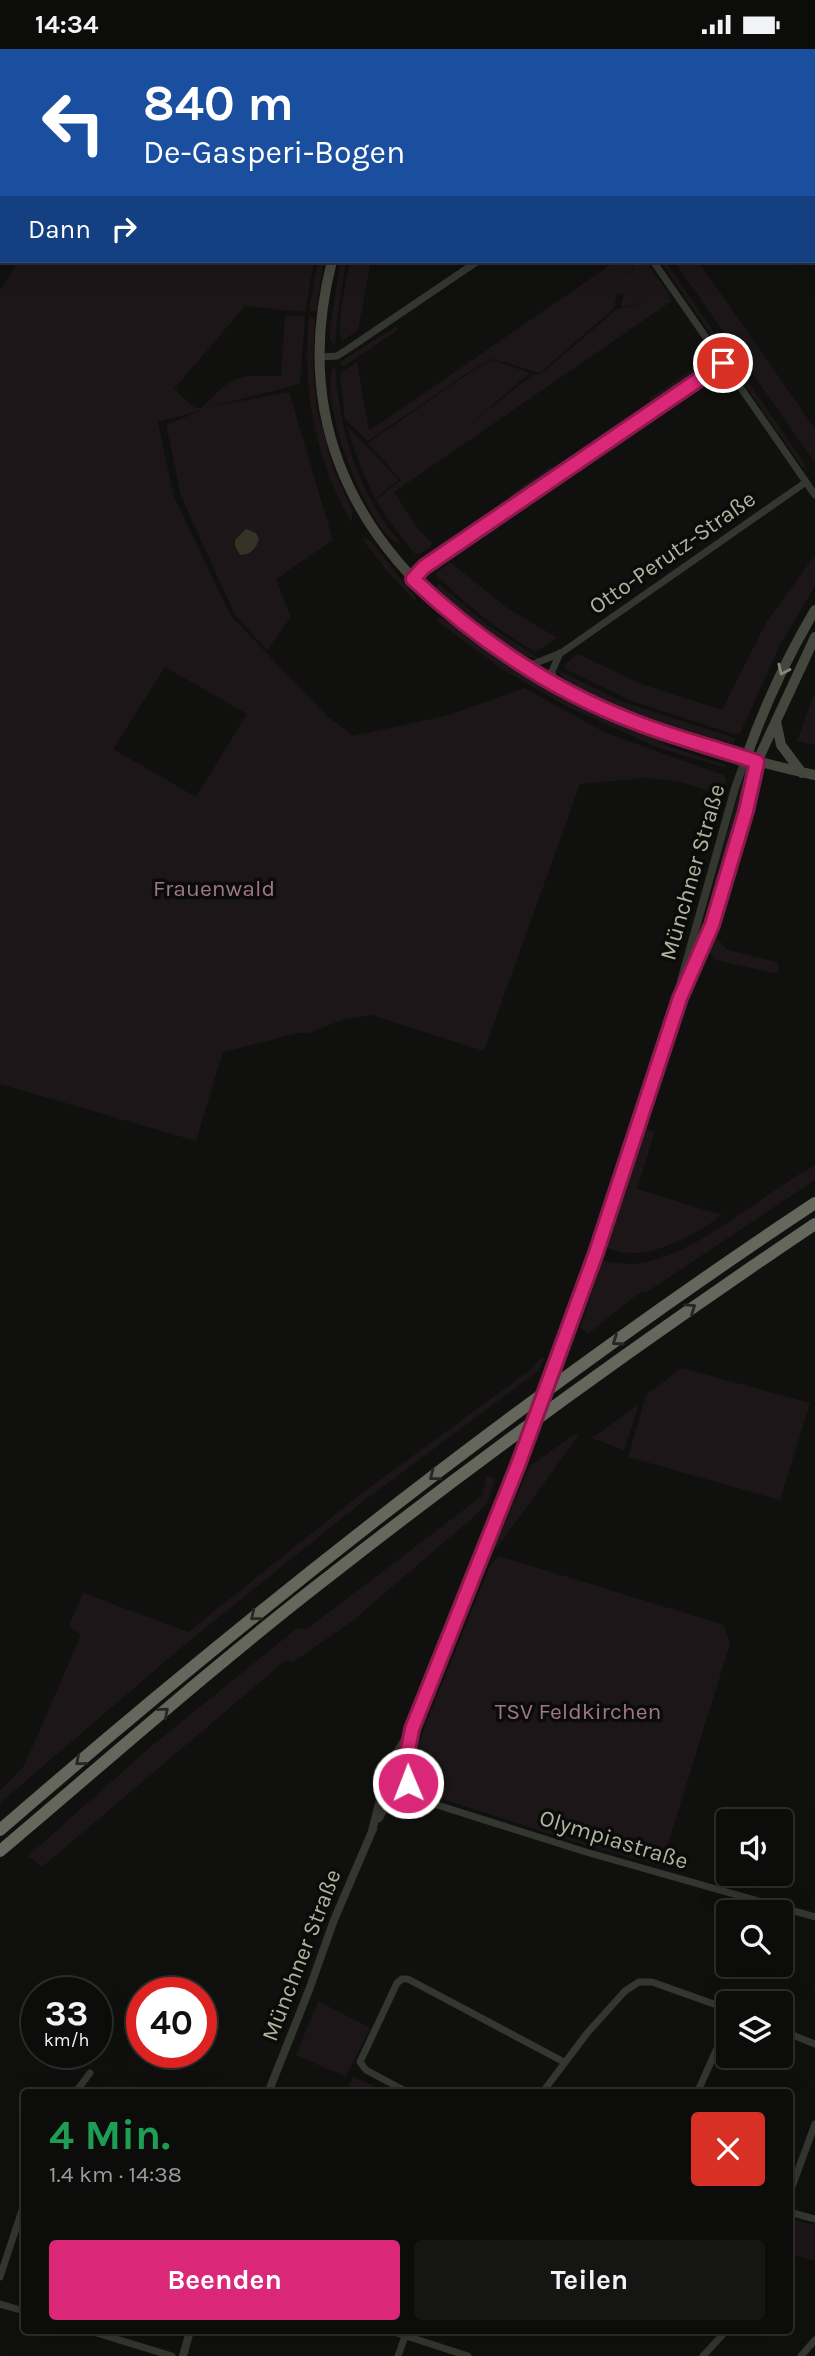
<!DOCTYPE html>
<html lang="de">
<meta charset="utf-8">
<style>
body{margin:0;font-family:Karla,sans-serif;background:#151614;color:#f1f3f6;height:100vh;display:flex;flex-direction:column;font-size:26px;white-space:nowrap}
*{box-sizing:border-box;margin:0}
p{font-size:23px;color:#9a9c9d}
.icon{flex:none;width:38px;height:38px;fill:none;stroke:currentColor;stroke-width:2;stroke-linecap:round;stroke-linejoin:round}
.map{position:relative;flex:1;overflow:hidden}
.sheet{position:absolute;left:21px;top:2040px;width:772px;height:245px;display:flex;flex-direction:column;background:#0c0d0b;border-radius:7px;box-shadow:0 7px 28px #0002,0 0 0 2px #2c2d2c}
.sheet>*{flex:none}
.top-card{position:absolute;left:0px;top:0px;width:816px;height:214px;box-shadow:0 7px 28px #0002,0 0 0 2px #2c2d2c;background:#1a4fa0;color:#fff;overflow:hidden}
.fabs{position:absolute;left:716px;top:1760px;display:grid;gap:14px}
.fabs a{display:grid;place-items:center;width:77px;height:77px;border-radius:7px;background:#0c0d0b;box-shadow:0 7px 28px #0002,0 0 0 2px #2c2d2c;font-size:35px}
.speed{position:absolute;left:21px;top:1928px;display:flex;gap:14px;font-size:35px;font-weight:700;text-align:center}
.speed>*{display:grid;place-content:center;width:91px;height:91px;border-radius:50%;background:#0c0d0b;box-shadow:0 7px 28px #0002,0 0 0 2px #2c2d2c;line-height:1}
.speed small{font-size:18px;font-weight:400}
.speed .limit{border:10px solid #d22;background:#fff;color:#111}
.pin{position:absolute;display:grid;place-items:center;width:60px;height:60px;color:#fff;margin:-30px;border:4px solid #fff;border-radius:50%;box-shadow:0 2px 7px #0007}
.me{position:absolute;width:77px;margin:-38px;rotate:359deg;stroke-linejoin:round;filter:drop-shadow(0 0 5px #0008)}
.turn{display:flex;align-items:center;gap:24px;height:147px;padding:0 28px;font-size:32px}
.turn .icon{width:91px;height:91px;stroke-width:2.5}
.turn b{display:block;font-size:49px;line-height:60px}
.then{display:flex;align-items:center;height:66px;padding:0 28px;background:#0003;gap:14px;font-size:26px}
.round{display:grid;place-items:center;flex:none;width:74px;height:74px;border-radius:7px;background:#151614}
.summary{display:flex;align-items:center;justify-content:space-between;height:119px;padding:0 28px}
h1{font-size:42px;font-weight:700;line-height:52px;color:#1e9e55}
.action{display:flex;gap:14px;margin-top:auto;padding:14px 28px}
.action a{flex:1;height:80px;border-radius:7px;background:#db2777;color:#fff;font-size:28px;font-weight:700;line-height:80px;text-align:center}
.action a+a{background:#151614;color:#f1f3f6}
.status{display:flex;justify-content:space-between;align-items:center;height:49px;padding:0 35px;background:#0c0d0b;direction:ltr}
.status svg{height:19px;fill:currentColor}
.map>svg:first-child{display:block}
</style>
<div class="status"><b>14:34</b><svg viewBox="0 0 49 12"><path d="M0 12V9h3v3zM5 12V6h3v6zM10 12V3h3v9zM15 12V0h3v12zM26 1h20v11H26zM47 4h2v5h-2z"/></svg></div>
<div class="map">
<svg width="815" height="2307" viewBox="0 0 815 2307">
<rect width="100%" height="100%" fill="#10110f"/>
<path fill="#1c1618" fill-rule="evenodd" d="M 0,0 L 406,0 L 2,2 L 2,137 Z
M 19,212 L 314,212 L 305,263 L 245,257 L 174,340 L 195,359 L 201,359 L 230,332 L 247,327 L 281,327 L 285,267 L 305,267 L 300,335 L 209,358 L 289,343 L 333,491 L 276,530 L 291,568 L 267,601 L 235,566 L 181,447 L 166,376 L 202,361 L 158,373 L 174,448 L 231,567 L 327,667 L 353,687 L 449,666 L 524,639 L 606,684 L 723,726 L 726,730 L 722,746 L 681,733 L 646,729 L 580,735 L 484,1002 L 371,966 L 342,971 L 309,984 L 298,984 L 223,1003 L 196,1092 L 0,1035 L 0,241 ZM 165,618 L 247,665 L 196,748 L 113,700 Z
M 318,212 L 324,212 L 316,262 L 309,262 Z
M 340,212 L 346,212 L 337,271 L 335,297 L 329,289 Z
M 350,212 L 371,212 L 358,281 L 342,292 C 335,278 347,229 350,212 Z
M 616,212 L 634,212 L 630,229 L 635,212 L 646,212 L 671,248 L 667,250 L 673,251 L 394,443 L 418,480 L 433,495 L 420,505 L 415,505 L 390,473 L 376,451 L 401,431 L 368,394 L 481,316 L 493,311 L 530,324 L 468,377 L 532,326 L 540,325 L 548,319 L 617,260 L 651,252 L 621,258 L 624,245 L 617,244 L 614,259 L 540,324 L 493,310 L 481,315 L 368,392 L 345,370 L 340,324 L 357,313 L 369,382 Z
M 660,212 L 665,212 L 735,314 L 732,316 Z
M 674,212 L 698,212 L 815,380 L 815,414 Z
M 309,267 L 315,270 L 313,318 L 317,361 L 333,419 L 352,461 L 352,474 C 315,411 302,340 309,267 Z
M 395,278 L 399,280 L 343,318 L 340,313 Z
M 708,309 L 711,313 L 706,320 L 702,319 L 653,352 L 649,350 Z
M 335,316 C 339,380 357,443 399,492 L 397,494 C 367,480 314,343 335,316 Z
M 737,317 L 806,417 L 803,419 L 733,319 Z
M 347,377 L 399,431 L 375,450 L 359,414 Z
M 553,416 L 553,421 L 513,448 L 509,447 Z
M 362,489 L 369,491 L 374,496 L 416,549 L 414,551 L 386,521 Z
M 815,506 L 815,537 L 780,596 L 740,684 L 734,685 L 634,653 L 565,620 L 565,615 L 578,605 L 641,635 L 722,661 L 766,574 Z
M 450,513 L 506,558 L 557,589 L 536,603 C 499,583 464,554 435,525 Z
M 439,535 L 488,576 L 539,610 C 508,607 459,561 435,540 Z
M 438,568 L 451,574 C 515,625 584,663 661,691 L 665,696 L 725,716 L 727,719 L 659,699 L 570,659 L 502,620 L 436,571 Z
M 558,621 L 623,653 L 735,689 L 734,695 C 703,686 568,649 558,621 Z
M 815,643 L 815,696 L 797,692 Z
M 742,732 L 746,732 L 702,890 L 701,893 L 698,893 Z
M 716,887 L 727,901 L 778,913 L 778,925 L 716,911 L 707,901 Z
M 645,1080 L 655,1082 L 637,1140 L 722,1166 C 700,1183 658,1206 630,1204 C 622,1204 615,1201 607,1199 Z
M 815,1116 L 815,1131 L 647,1243 L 639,1244 L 589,1284 L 580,1279 L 602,1212 C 613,1213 624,1216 635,1215 C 694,1209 763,1144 815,1116 Z
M 541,1309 L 544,1310 L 538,1322 L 361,1454 L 189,1592 L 0,1754 L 0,1742 L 24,1717 L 81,1586 L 69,1577 L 83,1544 L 188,1583 L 357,1448 L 530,1321 Z
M 682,1319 L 810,1354 L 780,1451 L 628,1408 L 646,1346 Z
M 639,1355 L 624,1401 L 592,1389 Z
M 575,1385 L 578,1387 L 503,1491 L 493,1501 L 530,1417 Z
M 487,1426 L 495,1429 L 488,1453 L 471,1470 L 351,1573 L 293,1613 L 286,1611 L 42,1818 L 28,1807 L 148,1700 L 296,1580 L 308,1579 L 482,1447 Z
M 499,1507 L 724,1576 L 730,1595 L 661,1817 L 568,1791 L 446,1751 L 433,1740 L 428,1727 L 422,1737 L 415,1714 L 417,1701 L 427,1671 L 490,1517 Z
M384 1727a10 10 0 1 1 20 0a10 10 0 1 1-20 0Z
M 318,1952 L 370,1979 L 346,2028 L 296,2006 Z
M 353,2027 L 387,2044 L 347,2044 Z
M 795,2171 L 815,2176 L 815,2212 L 789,2205 L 789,2172 Z"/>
<path fill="#353325" d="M 246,480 L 256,484 L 259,490 C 256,500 250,506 240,506 L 235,497 L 235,491 Z"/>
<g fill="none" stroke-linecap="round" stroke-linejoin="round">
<path stroke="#343630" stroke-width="7" d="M 653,212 L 815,446
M 321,308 L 337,307 L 348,300 L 478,212
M 413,529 L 424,518 L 723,314
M 526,618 L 561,604 L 806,433
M 554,632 L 552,622 L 560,604
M 407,1737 L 434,1755 L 586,1803 L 815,1868
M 780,1981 L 815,1995
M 75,2044 L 90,2024
M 409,2044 L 366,2021 L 360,2013 L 397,1934 L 402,1930 L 408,1930 L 564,2013
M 542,2044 L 588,1983 L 625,1942 L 639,1933 L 652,1933 L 728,1960
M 697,2044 L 728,1975
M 789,2146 L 815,2075
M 789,2163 L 815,2170
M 0,2228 L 24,2155
M 0,2255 L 24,2262
M 90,2282 L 172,2307
M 391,2282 L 468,2307
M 398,2307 L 406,2285
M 703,2307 L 726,2282
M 801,2307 L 815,2291"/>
<path stroke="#343630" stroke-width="8" d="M 680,946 L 681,932 L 735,739 L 746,709
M 562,1299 L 596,1204 L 680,949 L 712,876 L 746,762 L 757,713
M 379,1769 L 390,1749 L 404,1739 L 408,1734 L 410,1727 L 406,1711 L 411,1687
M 372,1782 L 381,1747 L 382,1739 L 377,1729 L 378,1722 L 382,1716 L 391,1712 L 412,1680 L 518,1416
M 268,2044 L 309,1941 L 334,1871 L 373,1780
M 183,2307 L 190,2282"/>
<path stroke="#45463e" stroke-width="10" d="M 427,2 L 428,0
M 332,212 C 253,520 567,673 815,726
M 776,672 L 781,696 L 802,724
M 746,709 C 764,658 787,608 815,561
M 757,713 L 815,588"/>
<path stroke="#65675c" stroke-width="12" d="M 0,1781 C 259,1556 529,1344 815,1154
M 0,1802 C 110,1709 218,1613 332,1525 C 489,1402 650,1286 815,1175"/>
<path stroke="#343630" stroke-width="8" d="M 518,1416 L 562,1299"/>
</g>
<defs><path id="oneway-chevron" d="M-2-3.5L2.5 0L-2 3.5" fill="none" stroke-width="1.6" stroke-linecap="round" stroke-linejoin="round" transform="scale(1.75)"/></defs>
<use stroke="#858778" href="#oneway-chevron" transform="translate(783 621) rotate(115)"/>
<g stroke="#262723">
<use href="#oneway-chevron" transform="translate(691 1259) rotate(-34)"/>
<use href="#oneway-chevron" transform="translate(617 1292) rotate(145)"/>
<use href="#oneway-chevron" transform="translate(434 1427) rotate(142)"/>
<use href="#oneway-chevron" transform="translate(255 1567) rotate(141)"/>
<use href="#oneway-chevron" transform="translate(164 1663) rotate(-40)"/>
<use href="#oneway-chevron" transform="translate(80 1712) rotate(139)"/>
</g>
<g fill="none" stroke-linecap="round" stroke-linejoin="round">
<defs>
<path id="route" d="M 408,1734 L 409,1724 L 406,1711 L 412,1680 L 518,1416 L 596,1204 L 680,949 L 712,876 L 746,762 L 757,713 C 717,699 675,689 635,673 C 551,641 478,591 413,530 L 424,518 L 723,314"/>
</defs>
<use href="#route" stroke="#8e194d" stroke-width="18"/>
<use href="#route" stroke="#db2777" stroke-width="12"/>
</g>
<g text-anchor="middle" stroke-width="7" stroke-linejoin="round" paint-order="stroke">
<g font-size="23" fill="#b0b39f" stroke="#0b0c0a">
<text transform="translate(672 503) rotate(-35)" y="8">Otto-Perutz-Straße</text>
<text transform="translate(692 823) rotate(-74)" y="8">Münchner Straße</text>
<text transform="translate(614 1790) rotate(17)" y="8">Olympiastraße</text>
<text transform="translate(301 1906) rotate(-69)" y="8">Münchner Straße</text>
</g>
<g font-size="23" fill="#9f758a" stroke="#0b0c0a">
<text x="214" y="847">Frauenwald</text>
<text x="578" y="1670">TSV Feldkirchen</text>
</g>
</g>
</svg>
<div class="fabs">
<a><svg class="icon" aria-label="sound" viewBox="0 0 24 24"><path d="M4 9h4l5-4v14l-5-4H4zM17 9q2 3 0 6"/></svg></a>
<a><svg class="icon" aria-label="search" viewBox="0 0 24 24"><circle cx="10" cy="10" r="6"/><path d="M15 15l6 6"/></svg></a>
<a><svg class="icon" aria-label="layers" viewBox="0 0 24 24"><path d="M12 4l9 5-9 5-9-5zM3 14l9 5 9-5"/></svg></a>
</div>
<div class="speed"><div>33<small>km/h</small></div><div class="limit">40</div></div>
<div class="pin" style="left:723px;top:314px;background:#d93025"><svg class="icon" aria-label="arrive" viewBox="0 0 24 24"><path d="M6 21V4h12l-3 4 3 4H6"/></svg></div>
<svg class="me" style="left:408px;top:1734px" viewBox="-20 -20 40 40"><circle r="17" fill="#db2777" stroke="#fff" stroke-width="3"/><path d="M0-11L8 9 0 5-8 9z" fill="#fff"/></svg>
<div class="top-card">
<div class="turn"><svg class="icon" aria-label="left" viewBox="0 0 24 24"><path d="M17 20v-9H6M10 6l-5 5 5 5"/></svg><div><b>840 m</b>De-Gasperi-Bogen</div></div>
<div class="then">Dann<svg class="icon" aria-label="right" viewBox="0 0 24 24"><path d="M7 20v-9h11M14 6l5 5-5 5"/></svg></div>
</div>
<section class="sheet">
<div class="summary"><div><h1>4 Min.</h1><p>1.4 km · 14:38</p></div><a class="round" style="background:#d93025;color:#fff"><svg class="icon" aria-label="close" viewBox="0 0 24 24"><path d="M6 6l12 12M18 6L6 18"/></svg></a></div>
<div class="action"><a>Beenden</a><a>Teilen</a></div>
</section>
</div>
